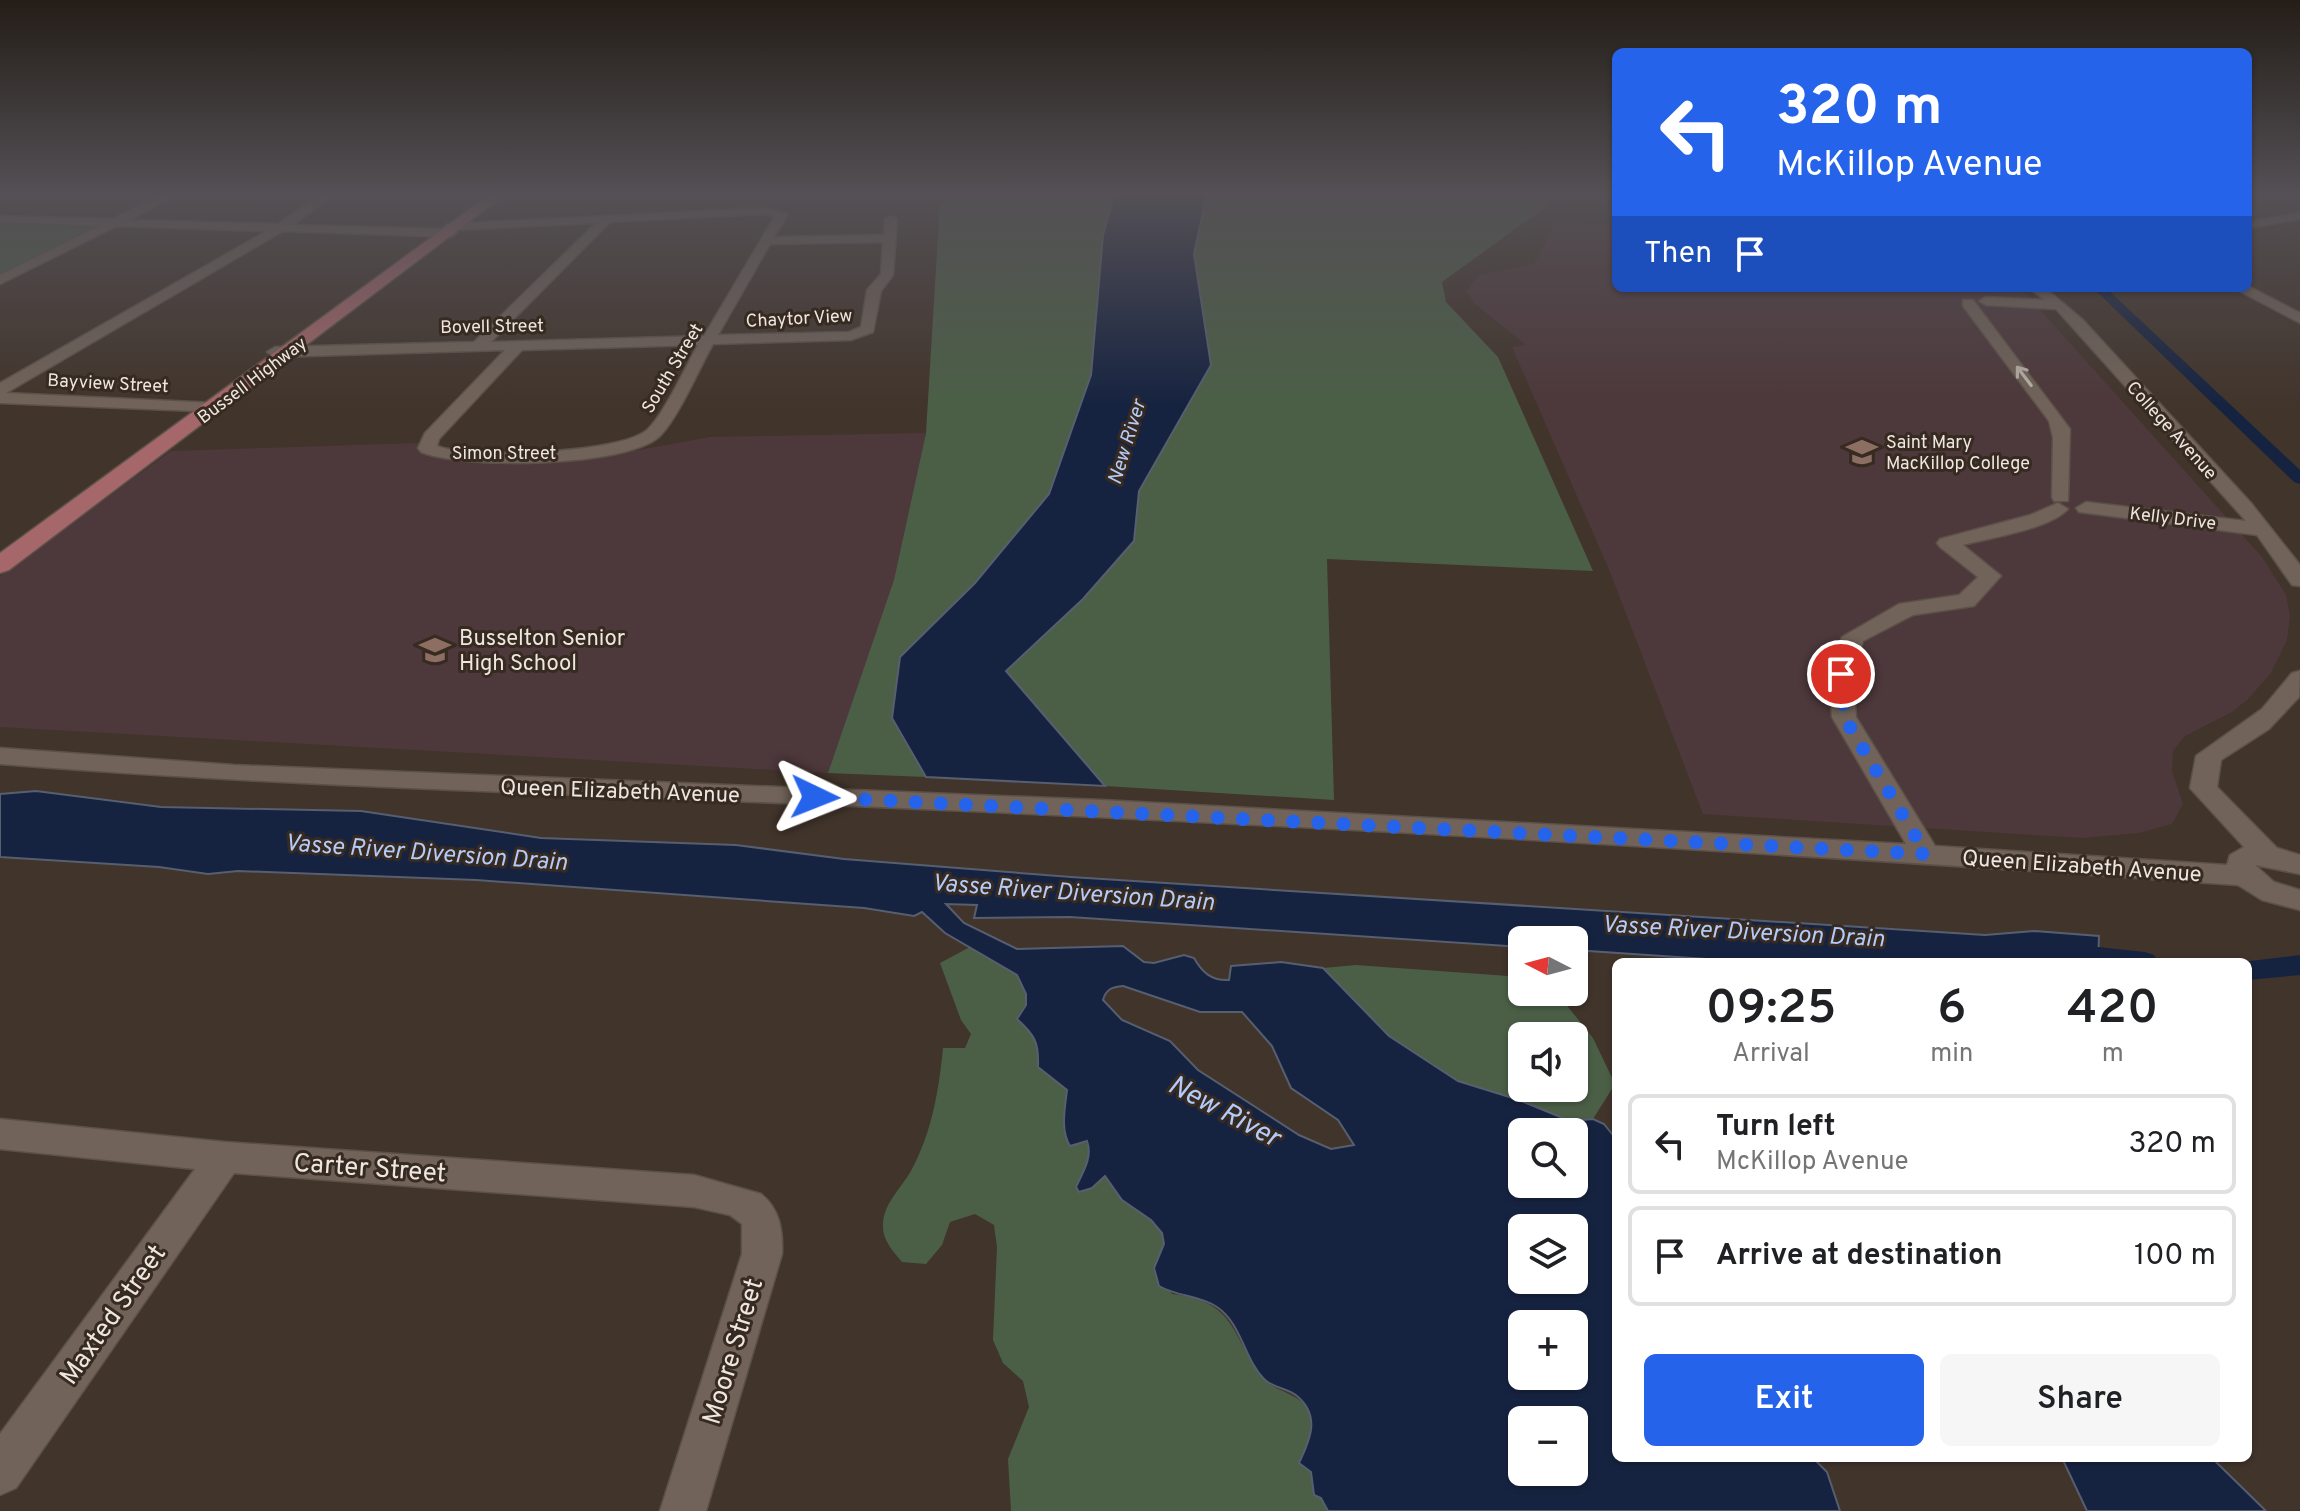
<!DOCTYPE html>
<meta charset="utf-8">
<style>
body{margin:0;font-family:Overpass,sans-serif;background:#f6f6f6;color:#202124;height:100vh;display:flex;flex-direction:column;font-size:30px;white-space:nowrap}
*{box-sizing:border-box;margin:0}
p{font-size:26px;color:#757577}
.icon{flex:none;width:44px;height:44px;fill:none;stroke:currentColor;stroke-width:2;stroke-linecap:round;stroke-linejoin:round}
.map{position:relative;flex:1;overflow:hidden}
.drawer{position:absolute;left:1612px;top:958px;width:640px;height:504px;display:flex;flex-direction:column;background:#fff;border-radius:12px;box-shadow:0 2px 6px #0004}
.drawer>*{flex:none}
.banner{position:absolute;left:1612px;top:48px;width:640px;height:244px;border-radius:12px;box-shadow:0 2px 6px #0004;background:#2563eb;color:#fff;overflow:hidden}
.needle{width:52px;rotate:276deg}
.tools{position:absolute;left:1508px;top:926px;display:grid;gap:16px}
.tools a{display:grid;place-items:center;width:80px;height:80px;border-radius:12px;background:#fff;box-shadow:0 2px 6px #0004;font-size:40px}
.pin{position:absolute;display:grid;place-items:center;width:68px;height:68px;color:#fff;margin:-34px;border:4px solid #fff;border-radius:50%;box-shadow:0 2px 8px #0007}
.me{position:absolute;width:88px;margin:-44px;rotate:92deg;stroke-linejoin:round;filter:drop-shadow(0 0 6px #0008)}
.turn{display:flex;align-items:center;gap:28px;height:168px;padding:0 32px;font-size:36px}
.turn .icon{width:104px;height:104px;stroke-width:2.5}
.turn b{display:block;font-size:56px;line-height:68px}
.then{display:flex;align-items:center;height:76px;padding:0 32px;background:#0003;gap:16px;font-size:30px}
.eta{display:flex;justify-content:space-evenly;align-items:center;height:136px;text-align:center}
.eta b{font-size:48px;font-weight:600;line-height:56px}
.cta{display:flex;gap:16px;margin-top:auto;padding:16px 32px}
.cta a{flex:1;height:92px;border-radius:12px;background:#2563eb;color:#fff;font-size:32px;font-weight:600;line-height:92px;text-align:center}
.cta a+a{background:#f6f6f6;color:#202124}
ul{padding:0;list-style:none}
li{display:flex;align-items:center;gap:24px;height:100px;margin:0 16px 12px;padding:0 16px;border:4px solid #e0e0e0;border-radius:12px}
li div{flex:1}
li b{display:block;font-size:30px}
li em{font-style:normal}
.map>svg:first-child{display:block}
</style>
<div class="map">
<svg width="2300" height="1511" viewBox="0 0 2300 1511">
<rect width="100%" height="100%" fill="#41342b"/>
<path fill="#4d383b" d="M 1556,222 L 1616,225 L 1616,288 L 2018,288 L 2026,294 L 2262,557 L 2286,595 L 2290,616 L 2287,640 L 2271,673 L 2248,699 L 2232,712 L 2185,736 L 2173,751 L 2172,771 L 2183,804 L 2172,824 L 2139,833 L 2082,838 L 1703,814 L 1610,572 L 1512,347 L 1526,345 L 1475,304 L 1467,291 L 1479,275 L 1534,264 Z
M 926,433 L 895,580 L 828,773 L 0,727 L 0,576 L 171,451 L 418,443 L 418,451 L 461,458 L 605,456 L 710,437 Z"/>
<path fill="#4b5f46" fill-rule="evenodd" d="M 1080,193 L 1115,193 L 1103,235 L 1091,375 L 1049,494 L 975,583 L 900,657 L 892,718 L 926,777 L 828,773 L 894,580 L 926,433 L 940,202 Z
M 1207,193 L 1565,193 L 1442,282 L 1446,302 L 1498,357 L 1593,571 L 1327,559 L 1334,800 L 1105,786 L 1006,671 L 1083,599 L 1134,541 L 1139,491 L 1211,365 L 1194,254 Z
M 0,221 L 112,224 L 0,276 Z
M 970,947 C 989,958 1034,975 1026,1003 C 1024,1009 1018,1013 1017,1019 C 1035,1035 1039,1043 1038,1067 L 1067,1090 L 1064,1122 L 1089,1146 L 1089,1157 L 1077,1187 L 1092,1188 L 1105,1176 L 1122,1200 L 1152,1220 L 1162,1233 L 1164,1244 L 1154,1268 L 1172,1294 C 1237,1302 1229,1333 1263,1377 C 1275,1394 1300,1391 1311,1414 C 1318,1429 1311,1475 1314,1495 L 1321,1498 L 1328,1511 L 1011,1511 L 1008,1459 L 1029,1407 L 1023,1381 L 1003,1363 L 993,1340 L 997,1247 L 994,1225 L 975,1214 L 950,1222 L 942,1245 L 926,1264 L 902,1262 C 893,1251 882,1240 883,1224 C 884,1202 902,1188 912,1169 C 932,1132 939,1089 943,1048 L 965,1048 L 971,1034 L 961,1020 L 940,963 Z
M 1356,965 L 1522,977 L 1522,992 L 1556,992 L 1593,1038 L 1615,1084 L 1593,1119 L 1570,1121 L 1519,1100 L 1458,1081 L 1389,1036 L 1323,968 ZM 1522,1036 L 1574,1036 L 1574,1088 L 1522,1088 Z"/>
<path fill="#162340" stroke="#575e70" stroke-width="2" fill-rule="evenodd" d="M 1115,193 L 1207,193 L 1194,254 L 1211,365 L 1139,491 L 1134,541 L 1083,599 L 1006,671 L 1105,786 L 926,777 L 892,718 L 900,657 L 975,583 L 1049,494 L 1091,375 L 1103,235 Z
M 36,791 L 161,807 L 361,811 L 541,838 L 736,845 L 844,859 L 1071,877 L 1985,935 L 2035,931 L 2099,936 L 2098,962 L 1751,962 L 1574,950 L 1574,940 L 1522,940 L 1522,947 L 1070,917 L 974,918 L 977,905 L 946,904 L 964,923 L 1017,949 L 1123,946 L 1144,962 L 1154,963 L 1184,955 L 1194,958 C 1202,972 1211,981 1229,980 L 1231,966 L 1281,962 L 1323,968 L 1389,1036 L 1458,1081 L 1519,1100 L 1570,1121 L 1593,1119 L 1604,1124 L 1616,1139 L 1616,1458 L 1813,1458 L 1827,1472 L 1840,1511 L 1328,1511 L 1321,1498 L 1314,1495 L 1311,1472 L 1299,1463 C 1310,1440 1321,1416 1297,1396 C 1288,1388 1272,1388 1264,1379 C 1244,1359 1242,1324 1217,1307 C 1199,1295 1178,1297 1159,1286 L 1154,1268 L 1164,1244 L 1162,1233 L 1151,1220 L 1122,1200 L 1105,1176 L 1092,1188 L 1079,1192 L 1076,1187 C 1083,1172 1093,1157 1087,1141 L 1070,1146 C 1060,1130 1065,1108 1067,1090 L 1038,1067 C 1039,1043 1035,1035 1017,1019 L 1026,1005 L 1026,994 L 1017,975 L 945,933 L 922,912 L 914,916 L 864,908 L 476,880 L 238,871 L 208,874 L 159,867 L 0,857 L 0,794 ZM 1123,986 L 1200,1012 L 1242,1012 L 1272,1046 L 1291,1088 L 1338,1120 L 1354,1145 L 1331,1149 L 1299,1135 L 1198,1070 L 1170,1041 L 1122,1020 L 1103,1000 C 1106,989 1112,987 1123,986 ZM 1574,1132 L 1574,1184 L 1522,1184 L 1522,1132 ZM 1574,1228 L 1574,1280 L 1522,1280 L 1522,1228 ZM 1522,1324 L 1574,1324 L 1574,1376 L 1522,1376 ZM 1522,1420 L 1574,1420 L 1574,1472 L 1522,1472 Z
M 2062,1458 L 2212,1458 L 2266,1511 L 2087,1511 Z"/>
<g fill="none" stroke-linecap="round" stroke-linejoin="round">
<path fill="#162340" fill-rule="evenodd" d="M 2093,288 L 2106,288 L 2300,470 L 2300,484 L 2294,482 Z
M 2070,944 L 2145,952 L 2154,955 L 2158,962 L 2061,960 L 2057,953 L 2061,946 Z
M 2300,955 L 2300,975 L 2248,980 L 2248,962 L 2242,962 Z"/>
<defs>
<path id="minor" d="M 165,193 L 179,193 L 130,220 L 278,224 L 322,193 L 335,193 L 293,225 L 443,229 L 447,224 L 764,208 L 788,214 L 774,237 L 884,235 L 885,219 L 891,216 L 897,219 L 893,275 L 881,291 L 873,332 L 851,340 L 713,344 C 699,369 679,416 661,435 C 630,468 461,469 421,452 L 418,448 L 425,433 L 505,350 L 275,357 L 267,352 L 275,347 L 474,342 L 596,223 L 454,230 L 457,233 L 451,237 L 283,231 L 6,393 L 215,403 L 221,404 L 221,412 L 0,403 L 0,383 L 267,231 L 117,226 L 0,284 L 0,275 L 100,226 L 0,222 L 0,216 L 113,219 ZM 764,214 L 775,216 L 704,336 L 491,342 L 610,222 ZM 883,242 L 881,274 L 867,290 L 861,327 L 849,332 L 718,335 L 770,244 ZM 698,345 C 686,366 664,414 648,429 C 623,454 468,459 437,446 L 439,439 L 522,350 Z
M 2300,213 L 2300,219 L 2248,228 L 2248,222 Z
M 2248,286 L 2300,313 L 2300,323 L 2234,288 Z
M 2029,288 L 2045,288 L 2083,320 L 2251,503 L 2300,565 L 2300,586 L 2292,585 L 2257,535 L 2079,512 L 2076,508 L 2086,502 L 2246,521 L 2056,309 L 1986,305 L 1979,301 L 1986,297 L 2045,300 Z
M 1963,300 L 1973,300 L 2070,429 L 2068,501 L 2054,501 L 2052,497 L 2053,438 L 2049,421 L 1963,306 Z
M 2058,503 L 2068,509 C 2050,529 1990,538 1963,545 L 2001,576 L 1974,606 L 1913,615 L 1863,641 L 1853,674 L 1856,717 L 1935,846 L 2227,865 L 2230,855 L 2244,847 L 2190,788 L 2196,756 L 2262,709 L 2292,673 L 2300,671 L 2299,697 L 2269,729 L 2221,760 L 2217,787 L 2277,848 L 2300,855 L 2300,874 L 2255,865 L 2274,882 L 2300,890 L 2300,910 L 2262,900 L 2238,885 C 1808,855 1377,829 945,810 C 630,795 315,789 0,764 L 0,748 L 234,765 L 1101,800 L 1906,844 L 1832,717 L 1829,674 L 1842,637 L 1899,604 L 1959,595 L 1978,577 L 1940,547 L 1937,543 L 1940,539 L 2030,515 Z
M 0,1119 L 225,1142 L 694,1175 L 761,1194 C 780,1209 783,1231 782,1254 L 706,1511 L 660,1511 L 742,1254 L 742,1224 L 730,1215 L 694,1207 L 234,1173 L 16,1488 L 0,1495 L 0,1434 L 195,1169 L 0,1149 Z"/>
<path id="major" d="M 492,193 L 507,193 L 9,570 L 0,573 L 0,553 Z"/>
</defs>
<use href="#minor" stroke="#5b5148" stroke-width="3"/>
<use href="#major" stroke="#5b5148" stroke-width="3"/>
<use href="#minor" fill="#716359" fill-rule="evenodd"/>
<use href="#major" fill="#a56769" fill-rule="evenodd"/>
</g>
<defs><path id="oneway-shaft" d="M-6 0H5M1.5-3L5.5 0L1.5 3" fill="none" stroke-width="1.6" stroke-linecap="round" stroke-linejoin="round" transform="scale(2)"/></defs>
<use stroke="#bcb2aa" href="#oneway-shaft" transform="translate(2024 376) rotate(-127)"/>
<linearGradient id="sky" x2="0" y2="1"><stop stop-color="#241d18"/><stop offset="0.48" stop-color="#545055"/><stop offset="1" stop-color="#545055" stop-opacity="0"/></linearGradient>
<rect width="2300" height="405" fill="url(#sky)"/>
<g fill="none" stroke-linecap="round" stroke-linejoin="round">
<path stroke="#2563eb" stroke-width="14" stroke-dasharray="0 25.2" d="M 815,797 L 1926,854 L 1844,717 L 1841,674"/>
</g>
<defs>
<symbol id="school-bare" viewBox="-9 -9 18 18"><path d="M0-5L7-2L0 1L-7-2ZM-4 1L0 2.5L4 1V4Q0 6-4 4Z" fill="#8d6e63" stroke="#362a21" stroke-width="2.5" paint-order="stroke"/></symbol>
</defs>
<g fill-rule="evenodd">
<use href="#school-bare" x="1840" y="430" width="44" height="44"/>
<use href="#school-bare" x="413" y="628" width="44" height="44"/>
</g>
<g text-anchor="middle" stroke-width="6" stroke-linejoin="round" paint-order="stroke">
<g font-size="18" fill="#eee6e0" stroke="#362a21">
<text transform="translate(799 318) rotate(-3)" y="6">Chaytor View</text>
<text transform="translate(492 326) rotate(-1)" y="6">Bovell Street</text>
<text transform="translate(672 368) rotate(-59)" y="6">South Street</text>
<text transform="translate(252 380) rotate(-37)" y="6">Bussell Highway</text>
<text transform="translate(108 383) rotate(3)" y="6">Bayview Street</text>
<text transform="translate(2172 430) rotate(48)" y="6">College Avenue</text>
<text x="504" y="459">Simon Street</text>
<text transform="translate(2173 518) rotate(7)" y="6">Kelly Drive</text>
</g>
<g font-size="18" fill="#eee6e0" stroke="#362a21" text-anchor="start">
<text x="1886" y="448">Saint Mary<tspan x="1886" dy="21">MacKillop College</tspan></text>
</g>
<g font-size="20" font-style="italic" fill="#b4cbfa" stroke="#362a21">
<text transform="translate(1126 442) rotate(-73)" y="7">New River</text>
</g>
<g font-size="22" fill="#eee6e0" stroke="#362a21" text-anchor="start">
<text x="459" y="645">Busselton Senior<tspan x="459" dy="25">High School</tspan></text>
</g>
<g font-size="22" fill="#eee6e0" stroke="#362a21">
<text transform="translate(620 790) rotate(2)" y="8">Queen Elizabeth Avenue</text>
<text transform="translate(2082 865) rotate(4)" y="8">Queen Elizabeth Avenue</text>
</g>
<g font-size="24" font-style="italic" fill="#b4cbfa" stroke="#362a21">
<text transform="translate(426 852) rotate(4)" y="8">Vasse River Diversion Drain</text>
<text transform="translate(1073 892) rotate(4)" y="8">Vasse River Diversion Drain</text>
<text transform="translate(1743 931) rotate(3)" y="8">Vasse River Diversion Drain</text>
</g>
<g font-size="26" fill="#eee6e0" stroke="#362a21">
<text transform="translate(370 1167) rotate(4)" y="9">Carter Street</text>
<text transform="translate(112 1314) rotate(-55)" y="9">Maxted Street</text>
<text transform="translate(732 1351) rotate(-73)" y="9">Moore Street</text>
</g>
<g font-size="28" font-style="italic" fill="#b4cbfa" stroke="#362a21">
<text transform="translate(1225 1110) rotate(28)" y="10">New River</text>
</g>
</g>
</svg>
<div class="tools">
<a><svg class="needle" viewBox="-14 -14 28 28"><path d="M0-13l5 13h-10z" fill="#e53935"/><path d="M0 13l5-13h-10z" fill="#757577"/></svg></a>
<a><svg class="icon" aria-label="sound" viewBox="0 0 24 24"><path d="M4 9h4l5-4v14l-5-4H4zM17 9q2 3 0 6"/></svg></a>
<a><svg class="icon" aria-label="search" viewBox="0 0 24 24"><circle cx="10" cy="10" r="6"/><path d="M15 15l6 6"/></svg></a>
<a><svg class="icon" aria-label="layers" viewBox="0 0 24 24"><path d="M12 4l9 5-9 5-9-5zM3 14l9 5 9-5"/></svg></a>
<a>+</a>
<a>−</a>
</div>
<div class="pin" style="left:1841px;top:674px;background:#d93025"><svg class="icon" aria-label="arrive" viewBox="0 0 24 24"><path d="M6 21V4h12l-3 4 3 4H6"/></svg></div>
<svg class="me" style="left:815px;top:797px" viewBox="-20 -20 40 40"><path d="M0-17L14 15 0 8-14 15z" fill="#2563eb" stroke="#fff" stroke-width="4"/></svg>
<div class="banner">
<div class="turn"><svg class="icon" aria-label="left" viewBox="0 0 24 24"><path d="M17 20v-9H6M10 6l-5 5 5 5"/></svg><div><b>320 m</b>McKillop Avenue</div></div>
<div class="then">Then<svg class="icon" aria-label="arrive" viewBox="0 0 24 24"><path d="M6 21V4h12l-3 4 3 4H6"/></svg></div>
</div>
<section class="drawer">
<div class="eta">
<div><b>09:25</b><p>Arrival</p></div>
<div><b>6</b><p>min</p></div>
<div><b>420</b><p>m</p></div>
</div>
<ul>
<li><svg class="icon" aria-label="left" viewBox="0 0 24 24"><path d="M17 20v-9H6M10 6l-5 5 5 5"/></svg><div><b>Turn left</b><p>McKillop Avenue</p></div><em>320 m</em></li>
<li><svg class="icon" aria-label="arrive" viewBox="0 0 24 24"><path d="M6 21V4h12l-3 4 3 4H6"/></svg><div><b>Arrive at destination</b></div><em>100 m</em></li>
</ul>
<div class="cta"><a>Exit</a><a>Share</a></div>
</section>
</div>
